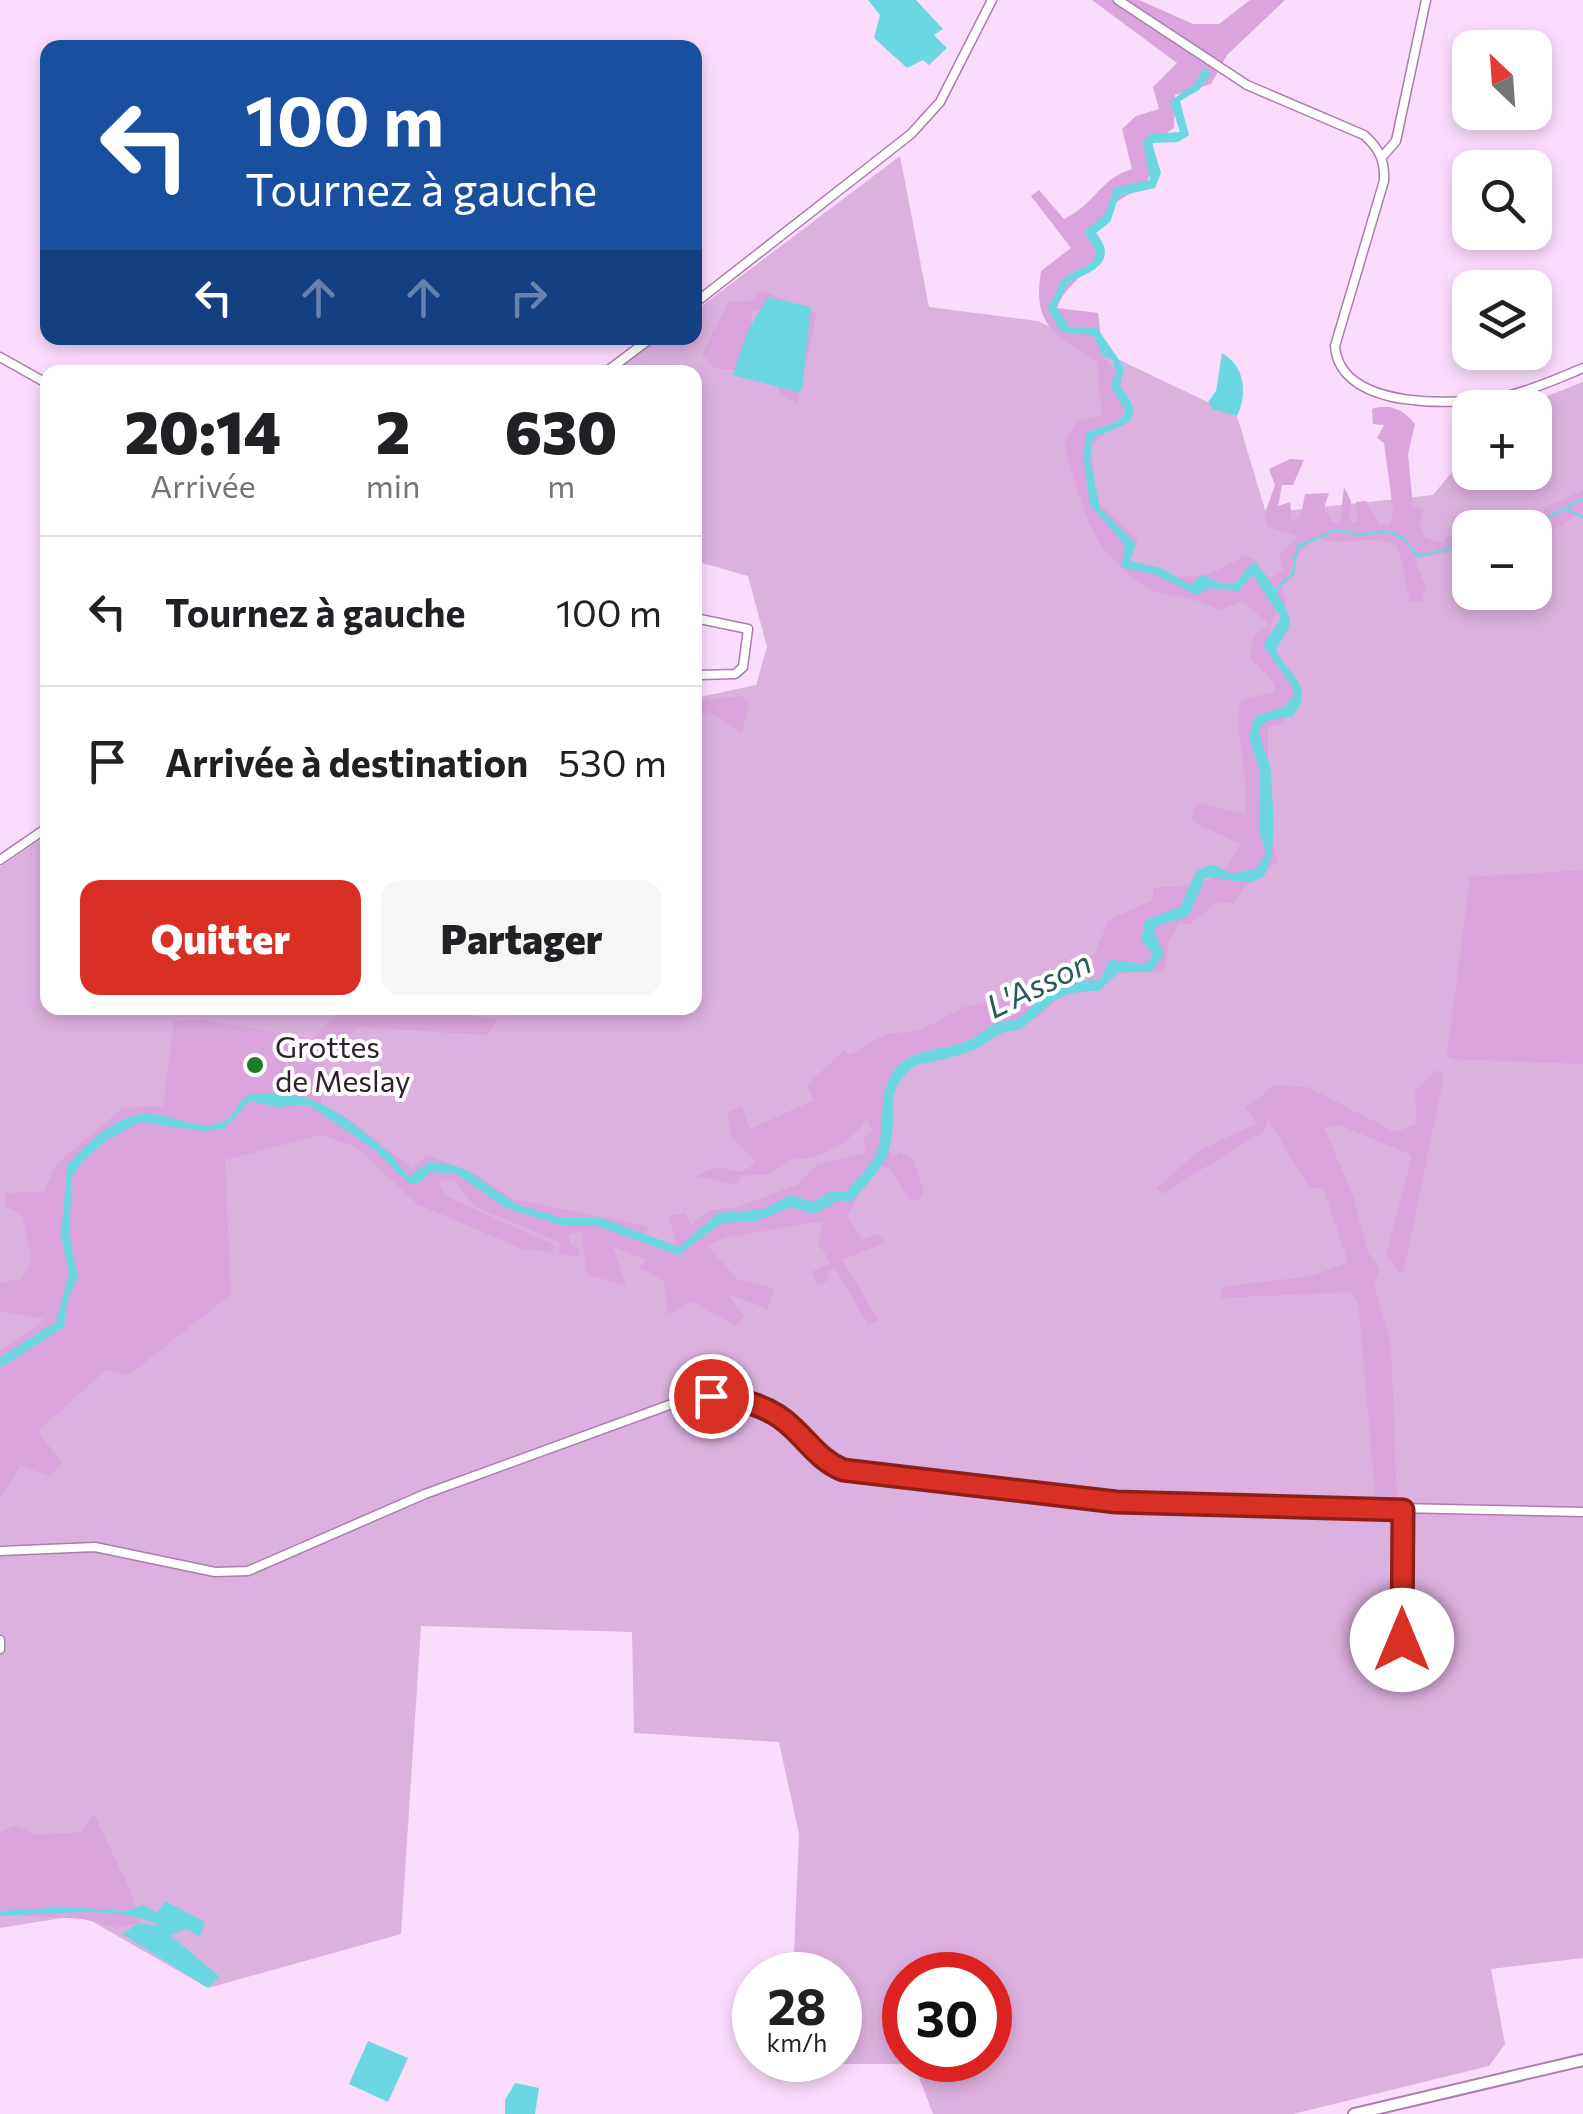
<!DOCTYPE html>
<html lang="fr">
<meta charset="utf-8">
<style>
body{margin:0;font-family:Commissioner,sans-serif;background:#f6f6f6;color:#202124;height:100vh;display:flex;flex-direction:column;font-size:38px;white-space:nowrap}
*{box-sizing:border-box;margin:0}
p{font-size:32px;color:#757577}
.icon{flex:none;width:55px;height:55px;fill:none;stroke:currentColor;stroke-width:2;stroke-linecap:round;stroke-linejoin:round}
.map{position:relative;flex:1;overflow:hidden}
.sheet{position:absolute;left:40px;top:365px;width:662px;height:650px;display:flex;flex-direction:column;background:#fff;border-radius:20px;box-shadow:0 5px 15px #0003}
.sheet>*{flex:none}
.banner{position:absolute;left:40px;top:40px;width:662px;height:305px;border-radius:20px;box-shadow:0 5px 15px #0003;background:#1a4fa0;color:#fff;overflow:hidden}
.needle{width:65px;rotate:335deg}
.fabs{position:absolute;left:1452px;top:30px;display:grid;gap:20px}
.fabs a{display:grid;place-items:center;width:100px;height:100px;border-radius:20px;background:#fff;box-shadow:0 5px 15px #0003;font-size:50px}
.speed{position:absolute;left:732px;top:1952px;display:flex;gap:20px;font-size:50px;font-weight:700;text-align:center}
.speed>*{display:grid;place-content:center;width:130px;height:130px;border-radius:50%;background:#fff;box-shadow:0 5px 15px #0003;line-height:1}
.speed small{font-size:25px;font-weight:400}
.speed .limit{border:15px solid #d22;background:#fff;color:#111}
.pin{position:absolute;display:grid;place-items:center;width:85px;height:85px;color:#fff;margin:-42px;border:5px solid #fff;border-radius:50%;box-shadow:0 2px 10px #0007}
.me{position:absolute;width:110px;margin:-55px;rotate:0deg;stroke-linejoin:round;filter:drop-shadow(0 0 8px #0008)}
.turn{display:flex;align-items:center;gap:35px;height:210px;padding:0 40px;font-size:45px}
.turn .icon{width:130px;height:130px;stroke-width:2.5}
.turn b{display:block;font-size:70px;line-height:85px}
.lanes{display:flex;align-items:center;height:95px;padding:0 40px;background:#0003;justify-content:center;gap:50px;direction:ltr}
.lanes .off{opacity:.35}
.eta{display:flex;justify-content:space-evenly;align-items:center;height:170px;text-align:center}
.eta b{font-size:60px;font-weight:800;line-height:70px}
.primary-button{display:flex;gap:20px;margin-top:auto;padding:20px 40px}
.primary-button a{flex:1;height:115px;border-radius:20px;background:#d93025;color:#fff;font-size:40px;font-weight:800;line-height:115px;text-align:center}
.primary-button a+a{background:#f6f6f6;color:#202124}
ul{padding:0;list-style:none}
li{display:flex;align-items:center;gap:30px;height:150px;padding:0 40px;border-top:2px solid #e0e0e0}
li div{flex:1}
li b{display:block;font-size:38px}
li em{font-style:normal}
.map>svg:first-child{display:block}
</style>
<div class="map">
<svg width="1583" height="2114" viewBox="0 0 1583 2114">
<rect width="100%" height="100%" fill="#fbdcfc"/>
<path fill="#ddb1df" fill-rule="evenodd" d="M 900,156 L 929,307 L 1038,321 L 1237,416 L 1266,513 L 1433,495 L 1470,450 L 1470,472 L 1535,472 L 1535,408 L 1519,407 L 1583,382 L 1583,1958 L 1491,1969 L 1505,2044 L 1489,2066 L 1293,2114 L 933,2114 L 914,2064 L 790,2064 L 790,2060 L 840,2060 L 840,1975 L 793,1975 L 799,1834 L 779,1742 L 634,1733 L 632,1632 L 421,1626 L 401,1934 L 208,1988 L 81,1915 L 0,1928 L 0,867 L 47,835 L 48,1008 L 695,1008 L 695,698 L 756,685 L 767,647 L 748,576 L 695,561 L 695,372 L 614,372 L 660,338 L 695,338 L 695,311 ZM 1470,528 L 1535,528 L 1535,592 L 1470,592 ZM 905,1975 L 990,1975 L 990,2060 L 905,2060 Z"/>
<path fill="#dba4de" d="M 1092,0 L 1139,0 L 1193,24 L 1219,24 L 1250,0 L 1285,0 L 1227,55 L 1211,84 L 1175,95 L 1174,128 L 1153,142 L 1148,182 L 1112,205 L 1095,230 L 1101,253 C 1087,274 1065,285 1057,308 L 1098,313 L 1103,356 L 1116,372 L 1124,416 L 1091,446 L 1095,500 L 1138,539 L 1126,558 C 1169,584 1203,583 1245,555 L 1254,559 L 1269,580 L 1283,569 L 1279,554 L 1298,536 L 1267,526 L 1265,513 L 1275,485 L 1269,469 L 1290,459 L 1304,460 L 1293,485 L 1282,485 L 1278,506 L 1290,502 L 1292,522 L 1301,515 L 1305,494 L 1329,493 L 1324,508 L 1332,522 L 1340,522 L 1344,487 L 1351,501 L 1350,521 L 1357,523 L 1356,502 L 1366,501 L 1380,525 L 1390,524 L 1393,510 L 1384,443 L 1377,438 L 1384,425 L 1373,424 L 1372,409 C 1390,403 1404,410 1415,424 L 1408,454 L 1413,506 L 1423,509 L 1420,524 L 1425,538 L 1442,543 L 1447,536 L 1470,539 L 1470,550 L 1414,558 L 1426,588 L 1422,601 L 1410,601 C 1403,581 1405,563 1395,544 C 1369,534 1345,547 1318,538 C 1293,549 1296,567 1281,588 L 1287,601 C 1249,639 1285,650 1294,685 C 1295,692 1294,702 1295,709 L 1281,724 L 1268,727 L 1268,830 L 1278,861 L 1243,889 L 1234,903 L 1217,902 L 1190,924 L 1179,924 L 1169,940 L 1165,968 C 1152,976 1140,970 1125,973 C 1098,980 1096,991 1063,993 L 1037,1018 L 903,1067 L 889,1112 L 886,1148 L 893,1157 L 900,1152 L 913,1160 L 924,1190 L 919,1199 L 910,1201 L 889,1168 L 876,1165 L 847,1216 L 862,1239 L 877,1234 L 886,1242 L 842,1260 L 879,1320 L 868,1324 L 835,1268 L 826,1272 L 829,1280 L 818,1285 L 811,1272 L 831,1263 L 818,1243 L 823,1221 L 724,1238 L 708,1246 L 737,1279 L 774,1288 L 768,1309 L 727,1294 L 744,1316 L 735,1326 L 692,1301 L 668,1315 L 664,1281 L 640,1268 L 646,1260 L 613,1247 L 626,1286 L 586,1274 L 582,1231 L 569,1235 L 570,1244 L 580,1249 L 578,1258 L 559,1253 L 561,1243 L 476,1207 L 453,1180 L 438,1181 L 446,1196 L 554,1245 L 553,1252 L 522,1249 L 417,1204 L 356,1147 L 321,1135 L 225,1160 L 231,1294 L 129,1375 L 106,1370 L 38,1431 L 62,1463 L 50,1476 L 21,1466 L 0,1497 L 0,1351 L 45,1319 L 0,1311 L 0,1283 L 20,1279 L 32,1260 L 22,1214 L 6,1207 L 5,1193 L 44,1192 L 56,1164 L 123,1108 L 163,1106 L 174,1021 L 206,1020 L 312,1039 L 343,1008 L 429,1008 L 498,1020 L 487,1035 L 359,1027 L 322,1055 L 321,1104 L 354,1123 L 413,1169 L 427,1155 L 476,1174 L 512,1199 L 648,1226 L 645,1238 L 670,1248 L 676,1242 L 669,1216 L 685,1213 L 691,1225 L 711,1210 L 734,1208 L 797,1185 L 817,1164 L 866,1153 L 863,1140 L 872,1130 L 866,1119 C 853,1141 818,1162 792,1159 L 767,1175 L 742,1175 L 736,1185 L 695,1176 L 716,1167 L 741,1172 L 756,1163 L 731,1137 L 728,1112 L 742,1107 L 750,1129 L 814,1100 L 807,1085 L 844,1050 L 850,1055 L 886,1034 L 919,1031 L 964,1007 L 999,1001 L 1017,983 L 1042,978 L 1094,954 L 1109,920 L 1153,900 L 1153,888 C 1199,884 1216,890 1240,844 L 1191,821 L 1196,803 L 1245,814 C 1250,773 1232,731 1241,700 L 1274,692 L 1275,684 L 1250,657 L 1254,635 L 1270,626 L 1243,601 L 1219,610 C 1199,599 1176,596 1154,592 C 1148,591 1140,583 1135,579 C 1087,545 1081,499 1064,445 L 1077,421 L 1102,416 L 1097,362 C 1055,335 1032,326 1041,271 L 1071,248 L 1031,196 L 1039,190 L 1064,219 C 1098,202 1098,180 1132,169 L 1122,129 L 1136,116 L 1159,109 L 1153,87 L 1177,63 Z
M 762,291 L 817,313 L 797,404 L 779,392 L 781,311 L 752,310 L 750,339 L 735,370 L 714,368 L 702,354 L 729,301 L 750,301 Z
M 1583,490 L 1583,511 L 1547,534 L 1535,535 L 1535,528 L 1516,527 L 1536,512 Z
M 741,696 L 749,703 L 742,733 L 707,711 L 695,723 L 695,701 Z
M 1583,870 L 1583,1064 L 1451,1059 L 1447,1055 L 1470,877 Z
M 1436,1070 L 1444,1075 L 1403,1275 L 1386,1256 L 1412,1155 L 1339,1125 L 1324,1127 L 1353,1196 L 1368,1252 L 1380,1269 L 1374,1286 L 1391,1344 L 1397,1502 L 1376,1503 L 1358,1302 L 1349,1292 L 1221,1298 L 1221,1287 L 1312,1276 L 1348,1262 L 1323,1187 L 1310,1189 L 1268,1120 L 1264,1131 L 1162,1194 L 1156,1188 L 1199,1151 L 1257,1123 L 1245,1108 L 1275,1085 L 1308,1087 L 1395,1132 L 1416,1124 L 1415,1091 Z
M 94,1814 L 131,1892 L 139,1923 L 119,1928 L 83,1919 L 0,1914 L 0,1832 L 16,1825 L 36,1835 L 82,1832 Z"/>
<path fill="#6bd7e3" d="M 868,0 L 916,0 L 943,29 L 934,35 L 947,48 L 929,65 L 923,60 L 907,68 L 874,38 L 880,15 Z
M 1203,68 L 1211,73 L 1199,90 L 1180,101 L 1189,135 L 1178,142 L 1152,143 L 1161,173 L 1155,188 L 1119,196 L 1110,222 L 1096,233 C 1119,261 1093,272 1069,282 L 1056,307 L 1070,327 L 1097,328 L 1124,367 L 1120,387 C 1153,424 1117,426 1093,438 L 1090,459 L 1100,508 L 1136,544 L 1130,561 L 1161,568 L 1190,585 L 1202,575 L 1223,584 L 1235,583 L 1254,562 C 1262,567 1292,613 1290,623 C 1288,633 1278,642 1276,652 C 1291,676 1315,687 1293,716 L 1266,721 L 1260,728 C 1258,744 1271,758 1271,774 C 1272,797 1280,870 1259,879 C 1239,888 1222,874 1205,878 L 1188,917 L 1158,925 L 1154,931 L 1164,954 L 1152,971 L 1119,972 L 1099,991 C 1050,991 1053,1006 1019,1030 C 996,1030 992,1042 974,1050 C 954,1057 936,1061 916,1065 C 881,1094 898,1106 891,1142 C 887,1166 867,1183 852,1201 L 836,1202 L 814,1214 L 790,1207 L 757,1221 L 721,1223 L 678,1255 L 598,1226 L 564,1226 L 505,1208 L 457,1174 L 430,1172 L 419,1183 L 409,1183 L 375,1150 L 309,1105 L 277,1107 L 250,1101 L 224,1129 L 203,1131 L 140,1122 L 107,1140 L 82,1162 L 72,1177 L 69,1234 L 78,1277 L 67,1301 L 64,1327 L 0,1368 L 0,1357 L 56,1322 L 69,1274 L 61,1235 L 67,1166 C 85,1143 122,1110 153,1114 C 175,1116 201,1132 223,1122 C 235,1116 237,1101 250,1094 C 312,1086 343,1114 389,1153 C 397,1160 400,1169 409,1176 L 430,1162 L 445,1163 L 466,1170 L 516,1204 L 562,1218 L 602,1218 L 679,1247 L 718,1213 L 764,1209 L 790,1195 L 814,1202 L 831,1191 L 846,1192 C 855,1180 874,1164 878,1149 C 888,1116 871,1072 917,1054 C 934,1048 953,1048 969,1040 C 992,1029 988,1020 1018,1020 L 1043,996 L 1075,981 L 1100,980 L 1110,960 L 1147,964 L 1153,954 L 1141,940 L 1145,920 L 1180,907 L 1197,870 L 1213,864 L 1232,874 L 1257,868 L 1266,854 L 1259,831 L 1260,771 L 1249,738 L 1255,716 L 1284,707 L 1294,696 L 1292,686 L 1263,645 L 1281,618 L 1253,575 L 1238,591 L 1209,588 L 1197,595 L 1154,574 L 1121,567 L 1125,545 L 1090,505 L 1083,457 L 1087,432 L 1117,422 L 1126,412 L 1111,387 L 1116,372 L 1113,360 L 1103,356 L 1093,335 L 1061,332 L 1048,309 L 1062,279 L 1094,261 L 1096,250 L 1084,232 L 1105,214 L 1114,188 L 1150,180 L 1143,140 L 1151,134 L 1180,132 L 1170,101 L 1196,83 Z
M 768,297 L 811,307 L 802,390 L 797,392 L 733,375 L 747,332 Z
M 1222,353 C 1245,366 1248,394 1237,416 L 1212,409 L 1208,402 L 1216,391 Z
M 165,1901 L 205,1922 L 200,1937 L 187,1929 L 170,1935 L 220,1977 L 208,1988 L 122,1934 L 139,1923 L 160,1926 C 122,1904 45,1915 0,1916 L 0,1911 L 70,1907 L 125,1911 L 143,1905 L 157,1913 Z
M 368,2041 L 408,2058 L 388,2102 L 349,2084 Z
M 515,2083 L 539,2088 L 535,2114 L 505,2114 L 505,2100 Z"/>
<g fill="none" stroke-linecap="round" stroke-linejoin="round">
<path stroke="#6bd7e3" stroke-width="2.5" d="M 1566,509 L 1583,517
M 1529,528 L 1583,498
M 1273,593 L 1293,574 L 1297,547 L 1335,530 L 1361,535 L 1386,531 L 1403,538 L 1418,556 L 1470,544"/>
<defs>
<path id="street" d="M 1118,0 L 1247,85 L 1364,135 C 1379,148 1385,160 1384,181 L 1335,346 C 1340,412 1462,406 1510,395 C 1535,389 1559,378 1583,368
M 1382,157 L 1396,141 L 1426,0
M 695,303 L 911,134 L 940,102 L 992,0
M 0,357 L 48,384
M 606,372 L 651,338
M 695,618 L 748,629 L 743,667 L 735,674 L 700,675
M 0,860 L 48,827
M 0,1551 L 95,1547 L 215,1572 L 248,1571 L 425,1494 L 680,1401 C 723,1394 765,1397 796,1430 C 812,1447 821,1460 843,1470 L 1115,1502 L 1583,1512
M 0,1640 L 0,1649
M 1402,1640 L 1403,1510"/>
<path id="secondary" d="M 1354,2114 L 1583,2060"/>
</defs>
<use href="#street" stroke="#ac7dae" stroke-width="11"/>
<use href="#secondary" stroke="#ac7dae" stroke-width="14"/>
<use href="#street" stroke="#fff" stroke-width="8"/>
<use href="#secondary" stroke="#fff" stroke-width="10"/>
</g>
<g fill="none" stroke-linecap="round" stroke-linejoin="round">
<defs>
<path id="route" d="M 711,1396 C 742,1399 771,1406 793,1428 C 811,1445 820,1460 843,1470 L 1116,1502 L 1403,1510 L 1402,1640"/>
</defs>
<use href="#route" stroke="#8d1f18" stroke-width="25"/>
<use href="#route" stroke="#d93025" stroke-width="18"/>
</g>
<circle fill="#1e7b2b" stroke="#fff" stroke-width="4" cx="255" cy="1065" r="10"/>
<g text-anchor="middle" stroke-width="8" stroke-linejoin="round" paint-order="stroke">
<g font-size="30" fill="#311e32" stroke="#fff" text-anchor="start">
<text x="275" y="1058">Grottes<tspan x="275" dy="34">de Meslay</tspan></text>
</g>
<g font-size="32" font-style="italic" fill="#29595e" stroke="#fff">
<text transform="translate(1039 985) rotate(-26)" y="11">L'Asson</text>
</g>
</g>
</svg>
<div class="fabs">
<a><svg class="needle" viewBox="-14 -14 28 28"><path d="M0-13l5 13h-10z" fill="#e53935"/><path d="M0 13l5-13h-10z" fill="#757577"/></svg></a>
<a><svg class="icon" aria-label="search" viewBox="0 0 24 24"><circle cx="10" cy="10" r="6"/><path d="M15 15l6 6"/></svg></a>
<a><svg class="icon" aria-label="layers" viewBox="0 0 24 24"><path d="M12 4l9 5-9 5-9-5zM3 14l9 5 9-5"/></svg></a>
<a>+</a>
<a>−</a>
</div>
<div class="speed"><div>28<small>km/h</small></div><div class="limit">30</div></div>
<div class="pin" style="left:711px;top:1396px;background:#d93025"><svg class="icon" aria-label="arrive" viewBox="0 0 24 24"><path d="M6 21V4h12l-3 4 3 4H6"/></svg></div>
<svg class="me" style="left:1402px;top:1640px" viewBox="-20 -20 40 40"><circle r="19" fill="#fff"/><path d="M0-13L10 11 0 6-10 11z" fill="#d93025"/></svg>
<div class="banner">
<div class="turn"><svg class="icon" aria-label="left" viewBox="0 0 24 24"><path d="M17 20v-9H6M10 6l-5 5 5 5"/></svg><div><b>100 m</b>Tournez à gauche</div></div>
<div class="lanes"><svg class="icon" aria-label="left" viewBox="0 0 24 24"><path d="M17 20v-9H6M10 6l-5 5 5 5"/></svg><svg class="icon off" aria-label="ahead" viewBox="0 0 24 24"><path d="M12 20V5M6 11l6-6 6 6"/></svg><svg class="icon off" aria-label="ahead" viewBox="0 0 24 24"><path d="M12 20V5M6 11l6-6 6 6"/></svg><svg class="icon off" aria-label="right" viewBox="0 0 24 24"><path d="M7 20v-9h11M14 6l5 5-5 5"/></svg></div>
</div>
<section class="sheet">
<div class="eta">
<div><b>20:14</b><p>Arrivée</p></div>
<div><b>2</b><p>min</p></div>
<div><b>630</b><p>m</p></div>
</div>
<ul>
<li><svg class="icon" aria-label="left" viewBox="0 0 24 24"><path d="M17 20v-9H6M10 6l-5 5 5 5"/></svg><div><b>Tournez à gauche</b></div><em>100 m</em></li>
<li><svg class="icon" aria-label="arrive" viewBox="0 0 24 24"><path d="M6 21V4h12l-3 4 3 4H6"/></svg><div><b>Arrivée à destination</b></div><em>530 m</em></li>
</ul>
<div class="primary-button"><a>Quitter</a><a>Partager</a></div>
</section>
</div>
